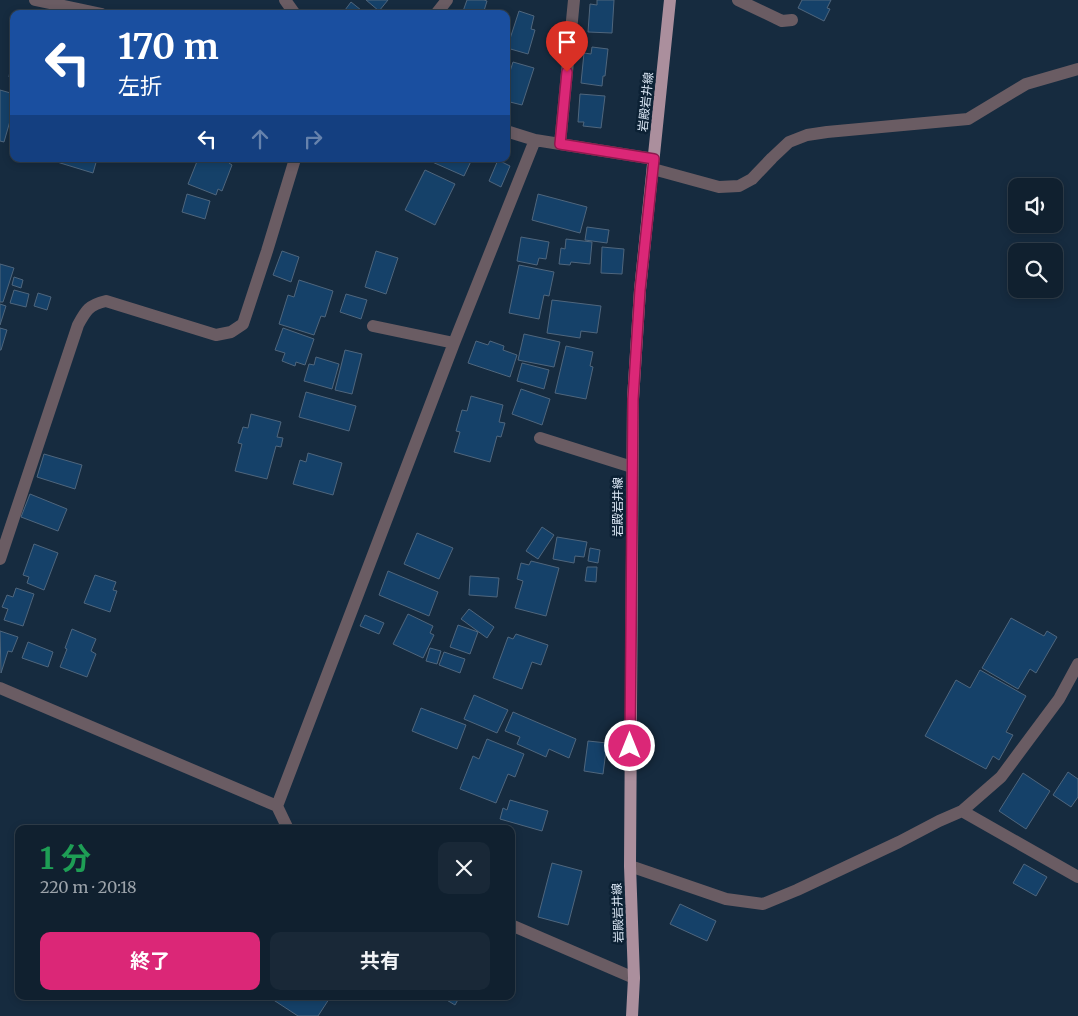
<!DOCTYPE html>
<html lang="ja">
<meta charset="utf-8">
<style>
body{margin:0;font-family:Merriweather,"Noto Sans JP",serif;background:#192837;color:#f1f3f6;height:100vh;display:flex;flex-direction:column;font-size:19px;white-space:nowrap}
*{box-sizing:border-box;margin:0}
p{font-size:16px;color:#9ca3aa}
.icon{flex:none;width:28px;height:28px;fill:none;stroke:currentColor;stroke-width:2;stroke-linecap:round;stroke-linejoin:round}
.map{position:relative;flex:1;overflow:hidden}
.sheet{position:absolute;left:15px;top:825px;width:500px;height:175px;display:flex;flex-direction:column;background:#10202f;border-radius:10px;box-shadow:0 2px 8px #0003,0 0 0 1px #303e4b}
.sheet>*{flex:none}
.top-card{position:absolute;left:10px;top:10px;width:500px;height:152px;border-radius:10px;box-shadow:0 2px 8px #0003,0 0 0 1px #303e4b;background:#1a4fa0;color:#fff;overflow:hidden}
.controls{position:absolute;left:1008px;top:178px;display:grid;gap:10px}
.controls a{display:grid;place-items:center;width:55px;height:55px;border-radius:10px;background:#10202f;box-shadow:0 2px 8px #0003,0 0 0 1px #303e4b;font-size:25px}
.pin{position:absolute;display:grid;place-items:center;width:42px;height:42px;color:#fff;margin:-51px -21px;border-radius:50% 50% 50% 0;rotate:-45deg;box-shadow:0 0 5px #0007}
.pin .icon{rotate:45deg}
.me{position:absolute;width:55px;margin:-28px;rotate:0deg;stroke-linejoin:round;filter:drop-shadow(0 0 4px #0008)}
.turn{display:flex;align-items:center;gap:18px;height:105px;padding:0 25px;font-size:22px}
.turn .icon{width:65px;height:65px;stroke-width:2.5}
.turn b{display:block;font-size:35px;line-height:42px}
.lanes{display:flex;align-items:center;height:48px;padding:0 25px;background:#0003;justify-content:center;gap:25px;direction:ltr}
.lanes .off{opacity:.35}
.round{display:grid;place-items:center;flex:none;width:52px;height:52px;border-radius:10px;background:#192837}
.overview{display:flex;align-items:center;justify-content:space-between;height:85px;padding:0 25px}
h1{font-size:30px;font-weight:700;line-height:38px;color:#1e9e55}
.primary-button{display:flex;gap:10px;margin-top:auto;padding:10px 25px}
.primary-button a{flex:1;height:58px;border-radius:10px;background:#db2777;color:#fff;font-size:20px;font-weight:700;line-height:58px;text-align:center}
.primary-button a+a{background:#192837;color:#f1f3f6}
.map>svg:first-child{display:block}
</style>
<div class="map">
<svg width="1078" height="1016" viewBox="0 0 1078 1016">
<rect width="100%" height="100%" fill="#162b3f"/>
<path fill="#154169" stroke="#4f667d" d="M 366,0 L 388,0 L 379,11 Z
M 467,0 L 484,0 L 487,1 L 483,14 L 462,14 Z
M 597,0 L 614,0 L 612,33 L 588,32 L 590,4 L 597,5 Z
M 802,0 L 831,0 L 827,8 L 830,9 L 824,21 L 798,8 Z
M 351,2 L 366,14 L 342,14 Z
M 519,11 L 534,16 L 531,29 L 535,30 L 528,54 L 507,48 Z
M 592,47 L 608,49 L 605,76 L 603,76 L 602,86 L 581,83 L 584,53 L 591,54 Z
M 513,62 L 534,68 L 522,105 L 506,101 L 506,84 Z
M 11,64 L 14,64 L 14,78 L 9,77 Z
M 0,90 L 14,94 L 14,107 L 4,142 L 0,141 Z
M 580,94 L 605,96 L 601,128 L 583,126 L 584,122 L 578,122 Z
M 58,159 L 97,159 L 93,173 L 57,162 Z
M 198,159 L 230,159 L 229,163 L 232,165 L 222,191 L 218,189 L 216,195 L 188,184 Z
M 431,159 L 472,159 L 464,176 L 430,161 Z
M 498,160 L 510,166 L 501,187 L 489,181 Z
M 425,170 L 455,184 L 435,225 L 405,210 Z
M 187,194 L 210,201 L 205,219 L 182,212 Z
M 538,194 L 587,207 L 580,233 L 532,220 Z
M 587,227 L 609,230 L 607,243 L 585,240 Z
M 521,237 L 549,242 L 546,259 L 539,258 L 537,265 L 517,261 Z
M 566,239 L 592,242 L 590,264 L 571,262 L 570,265 L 559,264 L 561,248 L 565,249 Z
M 602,247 L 624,249 L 622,274 L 601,273 Z
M 282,251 L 299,257 L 291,282 L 273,275 Z
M 376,251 L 398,258 L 386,294 L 365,287 Z
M 0,264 L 14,268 L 3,302 L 0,302 Z
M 519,265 L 554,272 L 549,296 L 544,295 L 539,319 L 509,313 Z
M 14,277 L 23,280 L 21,288 L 12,285 Z
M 299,280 L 333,291 L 325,317 L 321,316 L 314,335 L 279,324 L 288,295 L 294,297 Z
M 14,290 L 29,294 L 26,307 L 10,303 Z
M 38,293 L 51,297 L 47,310 L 34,306 Z
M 346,294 L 367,300 L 361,319 L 340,312 Z
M 552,300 L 601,306 L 597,333 L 581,331 L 580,338 L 547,333 Z
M 0,304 L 6,306 L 0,325 Z
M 0,328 L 7,330 L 1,350 L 0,350 Z
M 283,328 L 314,339 L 305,365 L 296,362 L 295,366 L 282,361 L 285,353 L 275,350 Z
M 524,334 L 560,342 L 554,367 L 518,360 Z
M 476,341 L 488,345 L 490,341 L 504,346 L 503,350 L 517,355 L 510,377 L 468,363 Z
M 566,346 L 593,352 L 590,366 L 593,367 L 586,399 L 555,393 Z
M 345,350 L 362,354 L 352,394 L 335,390 Z
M 316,357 L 339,364 L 332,389 L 304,381 L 309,364 L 314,365 Z
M 522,363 L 549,370 L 544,389 L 517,381 Z
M 521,389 L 550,399 L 542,425 L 512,414 Z
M 306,392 L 356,406 L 349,431 L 299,417 Z
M 471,396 L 503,405 L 499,422 L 505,423 L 501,437 L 497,436 L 490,462 L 454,452 L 460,432 L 456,431 L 462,410 L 467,411 Z
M 251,414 L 281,422 L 277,437 L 283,438 L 281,447 L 276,446 L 267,479 L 235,471 L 242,444 L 238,443 L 243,427 L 248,428 Z
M 308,453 L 342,463 L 333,495 L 293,484 L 300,460 L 306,462 Z
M 44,454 L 82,465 L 75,489 L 37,477 Z
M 30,494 L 67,509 L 58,531 L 21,517 Z
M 542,527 L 554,535 L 538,559 L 526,551 Z
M 417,533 L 453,548 L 439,579 L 404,564 Z
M 557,537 L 587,542 L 584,557 L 575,556 L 574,563 L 553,559 Z
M 34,544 L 58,553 L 44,590 L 27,583 L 29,577 L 23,575 Z
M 590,548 L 600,550 L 598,563 L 588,561 Z
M 531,561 L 559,568 L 546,616 L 515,608 L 523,581 L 517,579 L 521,563 L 529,565 Z
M 587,567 L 597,567 L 596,582 L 585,581 Z
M 388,571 L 438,592 L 429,616 L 379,595 Z
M 95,575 L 116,582 L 113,590 L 117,591 L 110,612 L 84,603 Z
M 470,576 L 499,578 L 497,597 L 469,595 Z
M 16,588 L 34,594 L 23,626 L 4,620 L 8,609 L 2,607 L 7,595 L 13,597 Z
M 469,609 L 494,627 L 487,638 L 461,619 Z
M 408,614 L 433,626 L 430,633 L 434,635 L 423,658 L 393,644 Z
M 365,615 L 384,623 L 379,634 L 360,626 Z
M 1011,618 L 1044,636 L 1047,631 L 1057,637 L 1036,673 L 1030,669 L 1018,689 L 982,668 Z
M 458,625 L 478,632 L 470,654 L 450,647 Z
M 72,629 L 96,639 L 91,651 L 96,654 L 87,677 L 60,667 L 67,649 L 65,648 Z
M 0,631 L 18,637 L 12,652 L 8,651 L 1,673 Z
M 516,634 L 548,645 L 541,665 L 532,662 L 522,689 L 493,678 L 508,637 L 513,639 Z
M 28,642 L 53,652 L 48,667 L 22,658 Z
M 430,648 L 441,651 L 437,664 L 426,661 Z
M 444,652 L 465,659 L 460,673 L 439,665 Z
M 980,670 L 1026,696 L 1006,732 L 1013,735 L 999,760 L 993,756 L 986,769 L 925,736 L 956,680 L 970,688 Z
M 474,695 L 508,710 L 497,733 L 464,719 Z
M 421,708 L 466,725 L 457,749 L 412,731 Z
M 513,712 L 576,739 L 569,758 L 549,749 L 546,757 L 517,744 L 520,737 L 505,731 Z
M 487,739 L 524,754 L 515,777 L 508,774 L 496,803 L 460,789 L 473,756 L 479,759 Z
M 588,741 L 607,743 L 603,774 L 584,771 Z
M 1068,772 L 1078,779 L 1078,797 L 1071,807 L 1053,795 Z
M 1023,773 L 1050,791 L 1026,829 L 999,811 Z
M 510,800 L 548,811 L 542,831 L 500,819 L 503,808 L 507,810 Z
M 552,863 L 582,871 L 568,925 L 538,917 Z
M 1024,864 L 1047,877 L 1036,896 L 1013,883 Z
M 680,904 L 716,921 L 707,941 L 670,924 Z
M 274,996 L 331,996 L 318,1016 L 298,1016 L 272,999 Z
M 440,996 L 460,996 L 455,1005 Z"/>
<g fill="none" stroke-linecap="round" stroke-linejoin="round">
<path stroke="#6a5c63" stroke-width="12" d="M 35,0 L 102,14
M 285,0 L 295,14
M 738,0 L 782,21 L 792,20
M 436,14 L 447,0
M 506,131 L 535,140 L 654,159
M 560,144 L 574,0
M 653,169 L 719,187 L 739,186 L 752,179 L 772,158 L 789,142 L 807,135 L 827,132 L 968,119 L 1026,84 L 1078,69
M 373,326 L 454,343
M 540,438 L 632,467
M 0,559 L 78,325 C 86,310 89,305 106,301 L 216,335 L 231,332 L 243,324 L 267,251 L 295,159
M 0,688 L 277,806 L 288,829
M 277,806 L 454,343 L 535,140
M 962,811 L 1078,877
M 630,866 L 726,899 L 763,904 L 797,890 L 899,842 L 939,821 L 962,811 L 1001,777 L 1059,699 L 1078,664
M 511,925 L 634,978"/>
<path stroke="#ab8f9d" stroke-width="12" d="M 632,1016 L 634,978 L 630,866 L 633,399 L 640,290 L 670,0"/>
</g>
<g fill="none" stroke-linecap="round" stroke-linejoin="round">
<defs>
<path id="route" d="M 567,72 L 560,144 L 654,159 L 640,290 L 633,399 L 630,746"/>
</defs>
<use href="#route" stroke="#8e194d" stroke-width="12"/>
<use href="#route" stroke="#db2777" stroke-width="9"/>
</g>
<g text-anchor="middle" stroke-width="5" stroke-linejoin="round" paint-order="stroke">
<g font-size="12" fill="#dce8f6" stroke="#0c2134">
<text transform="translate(646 102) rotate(-84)" y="4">岩殿岩井線</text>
<text transform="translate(618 507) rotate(-90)" y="4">岩殿岩井線</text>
<text transform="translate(618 913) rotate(-92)" y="4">岩殿岩井線</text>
</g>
</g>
</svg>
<div class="controls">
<a><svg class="icon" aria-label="sound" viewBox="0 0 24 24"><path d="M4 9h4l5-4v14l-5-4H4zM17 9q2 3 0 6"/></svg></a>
<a><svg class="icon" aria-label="search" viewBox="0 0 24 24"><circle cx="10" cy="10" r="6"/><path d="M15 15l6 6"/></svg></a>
</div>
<div class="pin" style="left:567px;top:72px;background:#d93025"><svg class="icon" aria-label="arrive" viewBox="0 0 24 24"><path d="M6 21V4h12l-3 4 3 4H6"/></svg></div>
<svg class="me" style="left:630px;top:746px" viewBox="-20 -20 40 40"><circle r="17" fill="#db2777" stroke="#fff" stroke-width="3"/><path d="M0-11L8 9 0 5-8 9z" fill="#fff"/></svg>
<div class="top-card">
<div class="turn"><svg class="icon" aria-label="left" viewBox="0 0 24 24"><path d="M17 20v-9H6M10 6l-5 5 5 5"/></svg><div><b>170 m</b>左折</div></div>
<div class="lanes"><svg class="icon" aria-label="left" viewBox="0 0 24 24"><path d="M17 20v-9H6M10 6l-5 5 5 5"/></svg><svg class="icon off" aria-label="ahead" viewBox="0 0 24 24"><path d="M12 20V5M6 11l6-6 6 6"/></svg><svg class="icon off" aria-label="right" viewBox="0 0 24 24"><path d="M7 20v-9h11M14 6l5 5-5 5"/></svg></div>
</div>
<section class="sheet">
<div class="overview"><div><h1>1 分</h1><p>220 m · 20:18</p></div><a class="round"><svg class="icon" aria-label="close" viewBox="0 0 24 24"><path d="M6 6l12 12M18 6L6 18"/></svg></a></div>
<div class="primary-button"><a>終了</a><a>共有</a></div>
</section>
</div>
